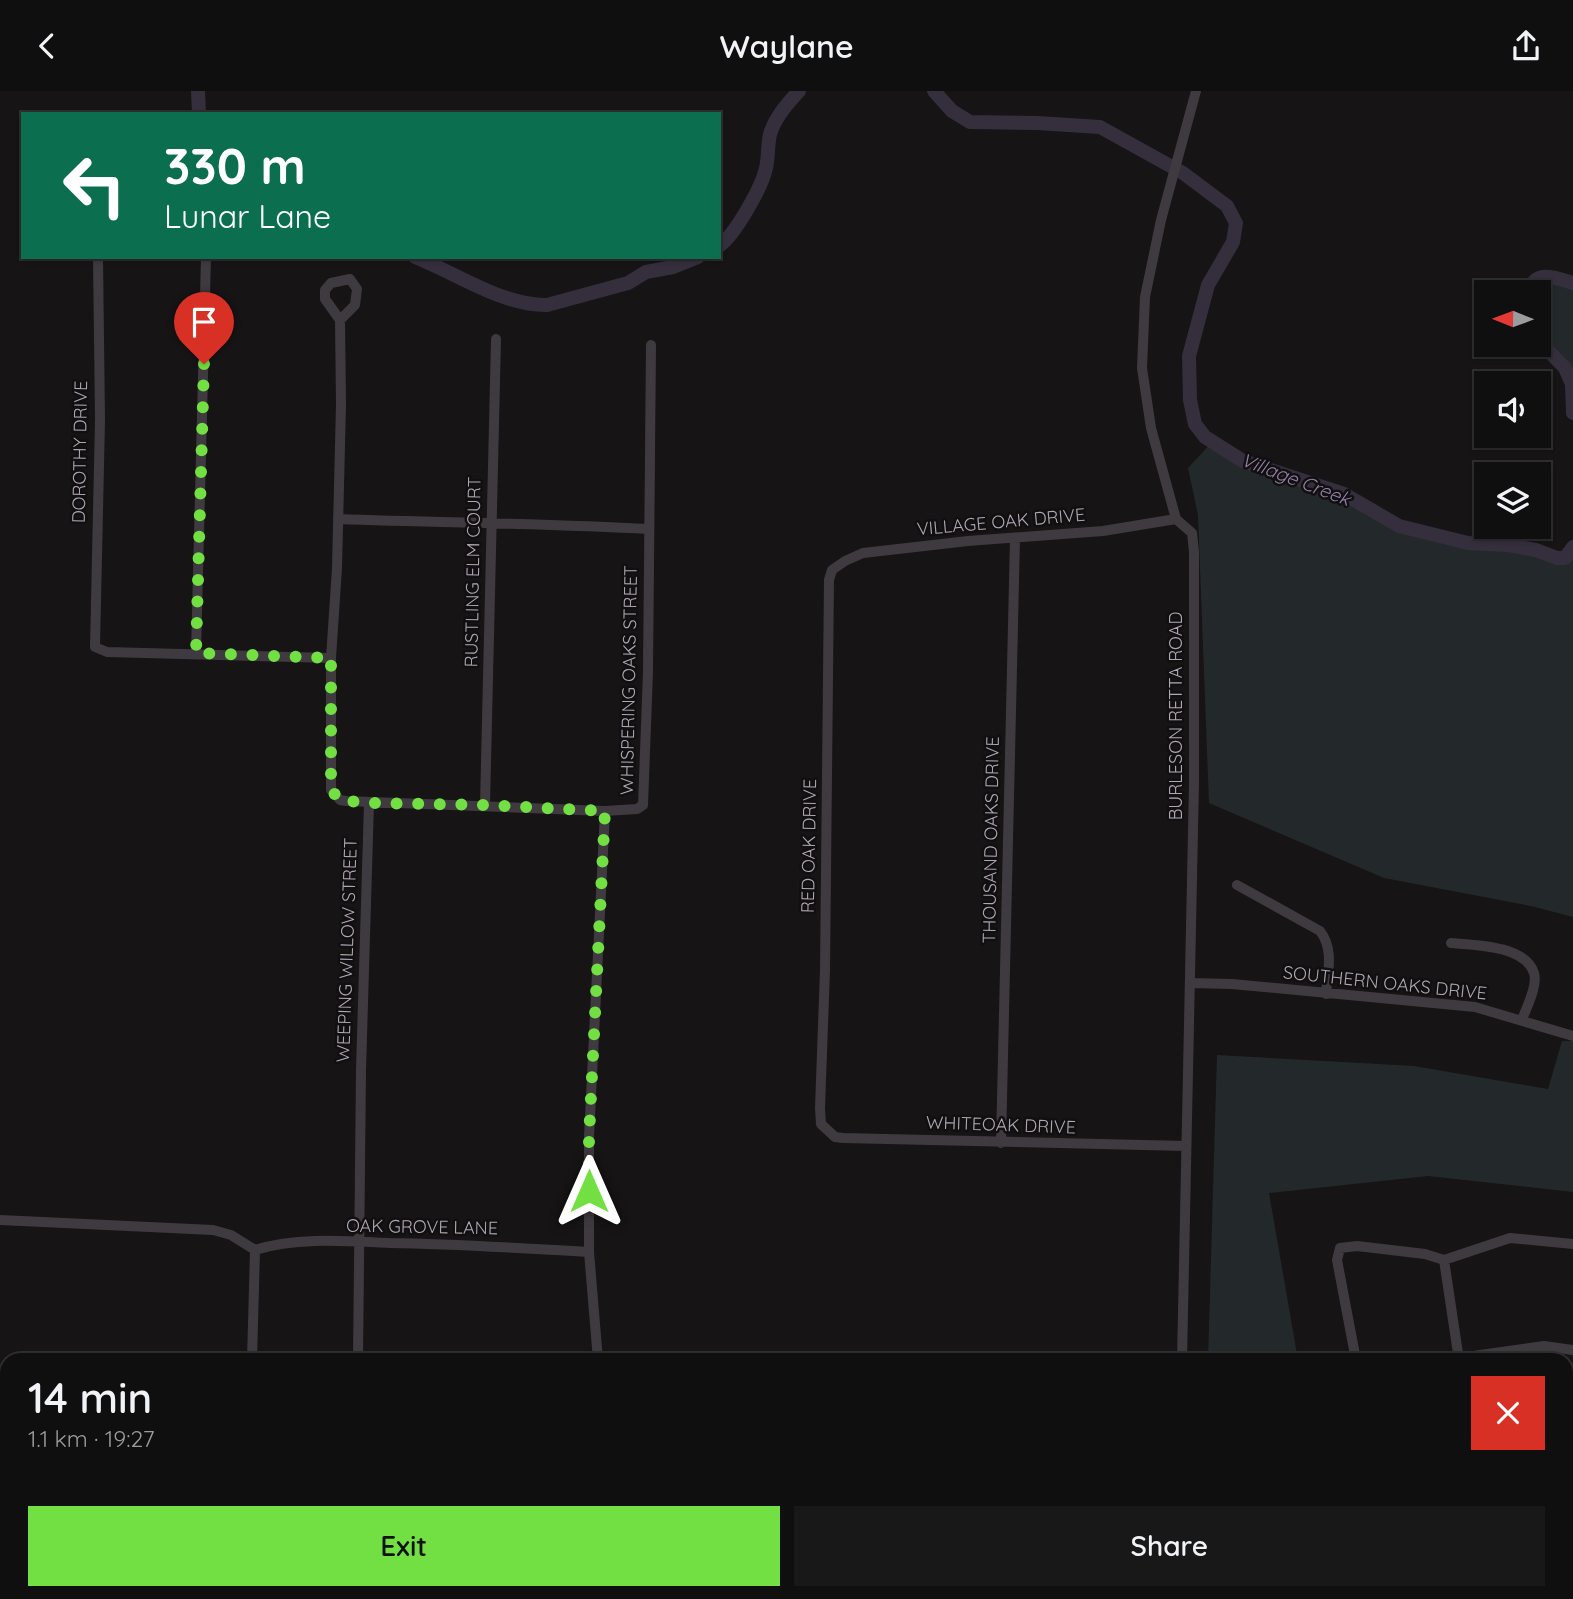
<!DOCTYPE html>
<meta charset="utf-8">
<style>
body{margin:0;font-family:Quicksand,sans-serif;background:#191819;color:#f1f3f6;height:100vh;display:flex;flex-direction:column;font-size:26px;white-space:nowrap}
*{box-sizing:border-box;margin:0}
p{font-size:23px;color:#9c9c9f}
.icon{flex:none;width:38px;height:38px;fill:none;stroke:currentColor;stroke-width:2;stroke-linecap:round;stroke-linejoin:round}
.map{position:relative;flex:1;overflow:hidden}
.side{position:absolute;left:0px;top:1262px;width:1573px;height:247px;display:flex;flex-direction:column;background:#100f10;border-radius:21px 21px 0 0;box-shadow:0 2px 5px #0004,0 0 0 2px #302f30}
.side>*{flex:none}
.hud{position:absolute;left:21px;top:21px;width:700px;height:147px;border-radius:0px;box-shadow:0 2px 5px #0004,0 0 0 2px #302f30;background:#0b6e4f;color:#fff;overflow:hidden}
.needle{width:46px;rotate:271deg}
.buttons{position:absolute;left:1474px;top:189px;display:grid;gap:14px}
.buttons a{display:grid;place-items:center;width:77px;height:77px;border-radius:0px;background:#100f10;box-shadow:0 2px 5px #0004,0 0 0 2px #302f30;font-size:35px}
.pin{position:absolute;display:grid;place-items:center;width:60px;height:60px;color:#fff;margin:-72px -30px;border-radius:50% 50% 50% 0;rotate:-45deg;box-shadow:0 0 7px #0007}
.pin .icon{rotate:45deg}
.me{position:absolute;width:77px;margin:-38px;rotate:0deg;stroke-linejoin:round;filter:drop-shadow(0 0 5px #0008)}
.turn{display:flex;align-items:center;gap:24px;height:147px;padding:0 28px;font-size:32px}
.turn .icon{width:91px;height:91px;stroke-width:2.5}
.turn b{display:block;font-size:49px;line-height:60px}
.round{display:grid;place-items:center;flex:none;width:74px;height:74px;border-radius:0px;background:#191819}
.headline{display:flex;align-items:center;justify-content:space-between;height:119px;padding:0 28px}
h1{font-size:42px;font-weight:600;line-height:52px}
.action{display:flex;gap:14px;margin-top:auto;padding:14px 28px}
.action a{flex:1;height:80px;border-radius:0px;background:#72e042;color:#111;font-size:28px;font-weight:600;line-height:80px;text-align:center}
.action a+a{background:#191819;color:#f1f3f6}
header{display:flex;justify-content:space-between;align-items:center;height:91px;padding:0 28px;background:#100f10;font-size:32px;font-weight:600}
.map>svg:first-child{display:block}
</style>
<header><svg class="icon" aria-label="back" viewBox="0 0 24 24"><path d="M15 5l-7 7 7 7"/></svg>Waylane<svg class="icon" aria-label="share" viewBox="0 0 24 24"><path d="M12 15V3M7 8l5-5 5 5M5 13v7h14v-7"/></svg></header>
<div class="map">
<svg width="1573" height="1508" viewBox="0 0 1573 1508">
<rect width="100%" height="100%" fill="#161415"/>
<path fill="#23292a" d="M 1547,184 L 1573,192 L 1573,322 L 1572,292 L 1564,277 L 1538,249 L 1538,201 L 1530,201 C 1531,191 1538,187 1547,184 Z
M 1213,350 L 1243,370 L 1344,403 L 1399,435 L 1468,452 L 1508,454 L 1536,459 L 1557,467 L 1565,467 L 1573,456 L 1573,826 L 1531,815 L 1384,787 L 1209,712 L 1198,424 L 1188,377 Z
M 1562,950 L 1573,950 L 1573,1101 L 1428,1085 L 1269,1102 L 1298,1269 L 1208,1269 L 1217,964 L 1414,975 L 1548,998 Z
M 345,1502 L 443,1502 L 443,1508 L 372,1508 L 345,1505 Z
M 1200,1502 L 1313,1502 L 1313,1508 L 1200,1508 Z"/>
<g fill="none" stroke-linecap="round" stroke-linejoin="round">
<path stroke="#352f3d" stroke-width="14" d="M 198,0 L 199,23
M 934,0 L 952,20 L 970,31 L 1037,32 L 1100,36 L 1183,82 L 1227,115 L 1236,132 L 1233,151 L 1208,194 L 1189,265 L 1190,309 L 1195,333 L 1205,346 L 1243,370 L 1344,403 L 1399,435 L 1468,452 L 1508,454 L 1536,459 L 1557,467 L 1565,467 L 1573,456
M 719,155 C 735,144 762,96 766,77 C 769,65 767,51 771,40 C 777,24 788,12 799,0
M 415,166 C 456,182 503,215 547,214 L 628,192 L 646,181 L 673,176 L 698,166
M 1530,201 C 1534,177 1557,187 1573,192
M 1538,249 L 1565,277 L 1572,293 L 1573,322"/>
<path stroke="#3f3a3f" stroke-width="10" d="M 98,166 L 100,329 L 95,556 L 107,561 L 331,567
M 340,229 L 355,214 L 357,198 L 350,188 L 331,192 L 325,199 L 325,208 L 340,229 L 341,313 L 337,477 L 331,567 L 331,699 L 340,709 L 346,710 L 605,720 L 637,718 L 643,714 L 648,581 L 651,254
M 338,428 C 442,432 546,432 649,438
M 1176,428 L 1103,440 L 968,450 L 863,462 L 845,470 L 832,479 L 829,489 L 825,879 L 820,1017 L 821,1033 L 835,1046 L 843,1047 L 1186,1055
M 196,562 L 206,166
M 485,714 L 496,248
M 1237,794 L 1320,840 C 1334,858 1328,880 1326,903
M 1451,852 C 1474,854 1525,854 1534,882 C 1538,895 1526,917 1522,929
M 1190,892 L 1232,893 L 1475,916 L 1573,945
M 1001,1052 L 1015,447
M 0,1129 L 213,1139 L 231,1144 L 255,1159 L 252,1269
M 255,1159 C 297,1146 345,1150 389,1152 C 456,1153 522,1157 589,1161
M 1444,1169 L 1459,1269
M 1459,1267 L 1544,1255 L 1573,1259
M 358,1269 L 361,979 L 369,712
M 598,1269 L 589,1161 L 589,1046 L 605,720
M 1182,1269 L 1194,692 L 1194,461 L 1192,442 L 1176,428 L 1151,337 L 1142,277 L 1145,206 L 1161,129 L 1196,0
M 1356,1269 L 1337,1169 L 1340,1157 L 1357,1155 L 1425,1163 L 1444,1169 L 1510,1147 L 1573,1153
M 1566,1369 L 1573,1369
M 762,1502 L 768,1508
M 242,1508 L 242,1502
M 835,1508 L 842,1502
M 1180,1508 L 1180,1502
M 1366,1508 L 1366,1502
M 1467,1508 L 1468,1502
M 1570,1508 L 1573,1432"/>
</g>
<g fill="none" stroke-linecap="round" stroke-linejoin="round">
<path stroke="#72e042" stroke-width="12" stroke-dasharray="0 21.6" d="M 204,273 L 196,562 L 331,567 L 331,699 L 340,709 L 369,712 L 485,714 L 605,720 L 589,1046 L 589,1100"/>
</g>
<g text-anchor="middle" stroke-width="5" stroke-linejoin="round" paint-order="stroke">
<g font-size="18" fill="#b1a7b4" stroke="#110f10">
<text transform="translate(80 361) rotate(-89)" y="6">DOROTHY DRIVE</text>
<text transform="translate(1001 431) rotate(-5)" y="6">VILLAGE OAK DRIVE</text>
<text transform="translate(473 481) rotate(-89)" y="6">RUSTLING ELM COURT</text>
<text transform="translate(629 589) rotate(-89)" y="6">WHISPERING OAKS STREET</text>
<text transform="translate(1176 625) rotate(-90)" y="6">BURLESON RETTA ROAD</text>
<text transform="translate(991 749) rotate(-89)" y="6">THOUSAND OAKS DRIVE</text>
<text transform="translate(809 755) rotate(-89)" y="6">RED OAK DRIVE</text>
<text transform="translate(347 859) rotate(-88)" y="6">WEEPING WILLOW STREET</text>
<text transform="translate(1385 892) rotate(6)" y="6">SOUTHERN OAKS DRIVE</text>
<text transform="translate(1001 1034) rotate(2)" y="6">WHITEOAK DRIVE</text>
<text transform="translate(422 1136) rotate(1)" y="6">OAK GROVE LANE</text>
</g>
<g font-size="19" font-style="italic" fill="#9781ac" stroke="#110f10">
<text transform="translate(1296 388) rotate(21)" y="7">Village Creek</text>
</g>
</g>
</svg>
<div class="buttons">
<a><svg class="needle" viewBox="-14 -14 28 28"><path d="M0-13l5 13h-10z" fill="#e53935"/><path d="M0 13l5-13h-10z" fill="#9c9c9f"/></svg></a>
<a><svg class="icon" aria-label="sound" viewBox="0 0 24 24"><path d="M4 9h4l5-4v14l-5-4H4zM17 9q2 3 0 6"/></svg></a>
<a><svg class="icon" aria-label="layers" viewBox="0 0 24 24"><path d="M12 4l9 5-9 5-9-5zM3 14l9 5 9-5"/></svg></a>
</div>
<div class="pin" style="left:204px;top:273px;background:#d93025"><svg class="icon" aria-label="arrive" viewBox="0 0 24 24"><path d="M6 21V4h12l-3 4 3 4H6"/></svg></div>
<svg class="me" style="left:589px;top:1100px" viewBox="-20 -20 40 40"><path d="M0-17L14 15 0 8-14 15z" fill="#72e042" stroke="#fff" stroke-width="4"/></svg>
<div class="hud">
<div class="turn"><svg class="icon" aria-label="left" viewBox="0 0 24 24"><path d="M17 20v-9H6M10 6l-5 5 5 5"/></svg><div><b>330 m</b>Lunar Lane</div></div>
</div>
<section class="side">
<div class="headline"><div><h1>14 min</h1><p>1.1 km · 19:27</p></div><a class="round" style="background:#d93025;color:#fff"><svg class="icon" aria-label="close" viewBox="0 0 24 24"><path d="M6 6l12 12M18 6L6 18"/></svg></a></div>
<div class="action"><a>Exit</a><a>Share</a></div>
</section>
</div>
